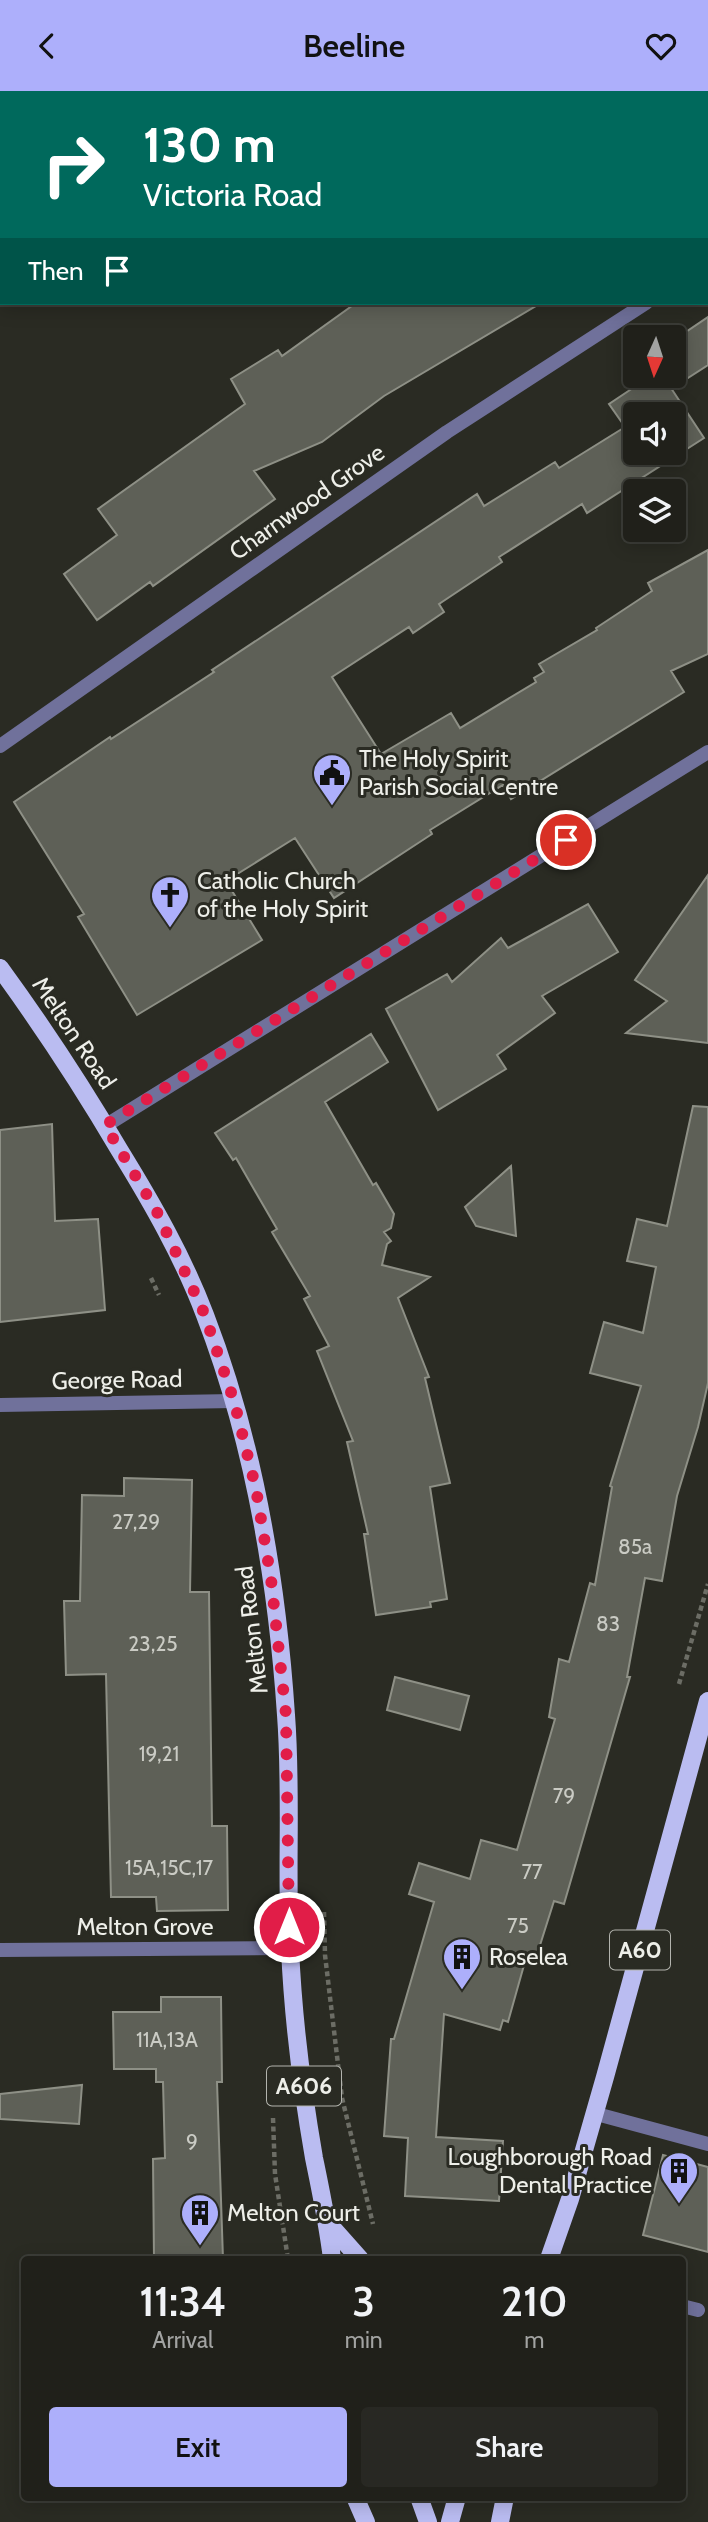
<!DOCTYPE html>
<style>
body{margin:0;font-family:Cabin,sans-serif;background:#282823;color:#f1f3f6;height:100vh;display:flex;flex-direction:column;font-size:26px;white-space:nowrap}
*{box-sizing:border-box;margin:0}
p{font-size:23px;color:#a2a3a2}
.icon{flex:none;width:38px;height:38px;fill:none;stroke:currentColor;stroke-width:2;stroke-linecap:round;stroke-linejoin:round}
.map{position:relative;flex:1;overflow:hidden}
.sheet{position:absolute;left:21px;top:2165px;width:665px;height:245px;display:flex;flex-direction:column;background:#20201a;border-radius:7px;box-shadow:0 4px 18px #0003,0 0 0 2px #3d3e39}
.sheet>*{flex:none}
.banner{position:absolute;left:0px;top:0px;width:709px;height:214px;box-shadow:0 4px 18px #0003,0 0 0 2px #3d3e39;background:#00695c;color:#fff;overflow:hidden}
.needle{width:46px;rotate:183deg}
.controls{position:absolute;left:623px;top:234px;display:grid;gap:14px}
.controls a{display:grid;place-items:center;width:63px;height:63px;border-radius:7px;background:#20201a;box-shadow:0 4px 18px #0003,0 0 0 2px #3d3e39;font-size:35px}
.pin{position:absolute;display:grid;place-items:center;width:60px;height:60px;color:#fff;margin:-30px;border:4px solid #fff;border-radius:50%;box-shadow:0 2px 7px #0007}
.me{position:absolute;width:77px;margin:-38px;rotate:0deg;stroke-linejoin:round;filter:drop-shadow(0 0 5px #0008)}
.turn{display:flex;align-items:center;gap:24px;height:147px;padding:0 28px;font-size:32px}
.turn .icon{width:91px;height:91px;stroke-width:2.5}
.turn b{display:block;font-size:49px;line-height:60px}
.then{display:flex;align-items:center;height:66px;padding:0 28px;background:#0003;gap:14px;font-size:26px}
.eta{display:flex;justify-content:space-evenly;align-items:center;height:119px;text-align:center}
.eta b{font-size:42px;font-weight:600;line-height:49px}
.primary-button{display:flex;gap:14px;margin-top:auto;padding:14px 28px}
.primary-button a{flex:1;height:80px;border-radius:7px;background:#adaffb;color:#111;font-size:28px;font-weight:600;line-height:80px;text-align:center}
.primary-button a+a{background:#282823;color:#f1f3f6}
header{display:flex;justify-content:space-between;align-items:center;height:91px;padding:0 28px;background:#adaffb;color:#111;font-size:32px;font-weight:600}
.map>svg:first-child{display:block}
</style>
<header><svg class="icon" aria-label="back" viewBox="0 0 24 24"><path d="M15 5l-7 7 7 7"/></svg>Beeline<svg class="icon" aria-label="heart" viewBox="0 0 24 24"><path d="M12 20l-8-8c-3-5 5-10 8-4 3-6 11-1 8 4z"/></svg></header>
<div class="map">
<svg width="708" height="2431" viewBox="0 0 708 2431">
<rect width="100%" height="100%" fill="#2a2b23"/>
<path fill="#5e6057" stroke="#8e9086" stroke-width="2" fill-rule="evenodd" d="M 356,212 L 541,212 L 384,305 L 322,351 L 254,380 L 275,408 L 153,495 L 150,491 L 97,529 L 64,483 L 117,444 L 98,418 L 245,313 L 231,288 L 278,259 L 282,265 Z
M 708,226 L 708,274 L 674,296 L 674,249 Z
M 651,285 L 663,285 L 704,347 L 587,422 L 582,413 L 499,466 L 502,471 L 439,513 L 444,521 L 413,542 L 409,536 L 332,586 L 381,663 L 451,622 L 460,637 L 536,591 L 534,587 L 544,581 L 539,573 L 597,539 L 596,537 L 652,500 L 648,492 L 708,459 L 708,563 L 671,580 L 684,601 L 511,708 L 503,694 L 430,739 L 432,743 L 334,807 L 295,747 L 226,790 L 262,849 L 137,924 L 78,826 L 84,823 L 14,711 L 110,646 L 111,648 L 214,581 L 212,579 L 477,403 L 484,415 L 555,371 L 559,377 L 625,336 L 609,313 ZM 635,324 L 674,324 L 674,362 L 635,362 Z
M 708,784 L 708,952 L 626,942 L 667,910 L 635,889 Z
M 588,813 L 618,861 L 542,905 L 555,922 L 497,964 L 506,978 L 438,1019 L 386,918 L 447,883 L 452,891 L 501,847 L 508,857 Z
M 371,943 L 388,971 L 325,1011 L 373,1094 L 376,1092 L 394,1123 L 391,1137 L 384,1141 L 391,1150 L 387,1153 L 382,1174 L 430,1186 L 398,1207 L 429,1286 L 425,1287 L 450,1392 L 430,1396 L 447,1508 L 430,1511 L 431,1516 L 376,1524 L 364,1443 L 368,1443 L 347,1351 L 353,1350 L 317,1260 L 329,1255 L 304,1208 L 310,1205 L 272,1141 L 277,1138 L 236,1067 L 233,1069 L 215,1042 Z
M 693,1015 L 708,1016 L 708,1292 L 698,1336 L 677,1405 L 662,1490 L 645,1487 L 627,1586 L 630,1586 L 564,1813 L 554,1810 L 535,1870 L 526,1867 L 508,1931 L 503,1929 L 500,1939 L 444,1923 L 436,2046 L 503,2050 L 499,2110 L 405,2105 L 408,2047 L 384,2045 L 391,1948 L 394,1948 L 434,1811 L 409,1803 L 419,1772 L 470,1788 L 481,1749 L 517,1759 L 555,1628 L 549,1626 L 559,1568 L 569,1571 L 590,1492 L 595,1494 L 612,1396 L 610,1395 L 641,1295 L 590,1282 L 604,1231 L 643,1242 L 656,1176 L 627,1170 L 637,1128 L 667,1135 Z
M 52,1033 L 55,1130 L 98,1128 L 105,1219 L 0,1231 L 0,1039 Z
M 511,1075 L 516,1145 L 476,1135 L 465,1116 Z
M 124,1387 L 192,1389 L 190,1501 L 209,1501 L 212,1735 L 227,1735 L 228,1819 L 157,1820 L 156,1806 L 111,1806 L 106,1583 L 66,1584 L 64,1510 L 80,1510 L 82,1404 L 124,1405 Z
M 395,1586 L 469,1605 L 460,1639 L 387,1619 Z
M 161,1906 L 221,1906 L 222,1991 L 217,1991 L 223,2168 L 154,2168 L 153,2068 L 165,2067 L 163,1991 L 156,1991 L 156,1978 L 114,1978 L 113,1921 L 161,1921 Z
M 82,1994 L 79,2033 L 0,2028 L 0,2003 Z
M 663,2064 L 708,2076 L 708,2161 L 643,2144 Z"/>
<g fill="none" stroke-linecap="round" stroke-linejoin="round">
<path stroke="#6c6d65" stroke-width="4.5" stroke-dasharray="5 3.5" stroke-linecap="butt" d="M 151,1187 L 159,1204
M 679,1593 L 708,1493
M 324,1821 L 325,1864 L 342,2007 L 373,2133
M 273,2027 L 275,2083 L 288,2168"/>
<path stroke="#70719b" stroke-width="14" d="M 593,2022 L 708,2053
M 682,2215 L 698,2219"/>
<path stroke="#70719b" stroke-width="14" d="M 707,172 L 708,171
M 0,655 L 447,341 L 646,212
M 105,1035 L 708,661
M 0,1314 L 234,1310
M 0,1859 L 290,1857"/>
<path stroke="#babcf1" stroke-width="18" d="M 0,877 C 43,936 83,997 120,1060 C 152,1112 183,1166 205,1224 C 254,1351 277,1489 286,1624 C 292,1702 286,1780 290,1857 C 293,1927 302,1998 314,2067 C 321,2101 328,2134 332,2168
M 328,2132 L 360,2168
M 549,2168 L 570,2108 L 605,1986 L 708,1610
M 355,2406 L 366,2431
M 419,2406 L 428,2431
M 450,2431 L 457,2406
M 500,2431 L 505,2406"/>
</g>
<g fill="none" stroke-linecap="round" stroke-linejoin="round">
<path stroke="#e11d48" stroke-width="12" stroke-dasharray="0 21.6" d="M 289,1836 L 286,1624 L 271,1488 L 256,1398 L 234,1310 L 204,1222 L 157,1121 L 105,1034 L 566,749"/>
</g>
<defs>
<symbol id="civic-pin" viewBox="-11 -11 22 30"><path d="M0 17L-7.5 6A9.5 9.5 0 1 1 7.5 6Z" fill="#adaffb" stroke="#2a2b23"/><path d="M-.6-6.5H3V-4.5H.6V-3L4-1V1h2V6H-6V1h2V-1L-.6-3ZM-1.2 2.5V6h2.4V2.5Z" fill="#111"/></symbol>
<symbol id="church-pin" viewBox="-11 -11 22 30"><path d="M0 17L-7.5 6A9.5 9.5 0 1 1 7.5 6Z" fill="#adaffb" stroke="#2a2b23"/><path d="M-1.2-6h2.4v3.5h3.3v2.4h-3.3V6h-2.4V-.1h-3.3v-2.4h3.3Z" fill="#111"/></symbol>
<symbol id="building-pin" viewBox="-11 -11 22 30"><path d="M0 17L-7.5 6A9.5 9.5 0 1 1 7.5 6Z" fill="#adaffb" stroke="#2a2b23"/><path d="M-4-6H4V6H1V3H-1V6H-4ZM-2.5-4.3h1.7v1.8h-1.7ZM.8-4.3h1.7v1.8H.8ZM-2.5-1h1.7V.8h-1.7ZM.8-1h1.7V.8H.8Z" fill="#111"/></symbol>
</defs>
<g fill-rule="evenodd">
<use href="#civic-pin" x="310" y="660" width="44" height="60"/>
<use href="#church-pin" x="148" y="782" width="44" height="60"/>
<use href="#building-pin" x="440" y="1844" width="44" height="60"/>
<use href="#building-pin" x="657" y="2058" width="44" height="60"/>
<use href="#building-pin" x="178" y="2100" width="44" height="60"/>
</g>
<g text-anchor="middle" stroke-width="6" stroke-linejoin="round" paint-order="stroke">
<g font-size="21" fill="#cacbc4">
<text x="136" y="1438">27,29</text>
<text x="635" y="1463">85a</text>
<text x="608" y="1540">83</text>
<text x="153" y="1560">23,25</text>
<text x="159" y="1670">19,21</text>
<text x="564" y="1712">79</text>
<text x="169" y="1784">15A,15C,17</text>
<text x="532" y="1788">77</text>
<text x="518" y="1842">75</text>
<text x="167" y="1956">11A,13A</text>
<text x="192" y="2058">9</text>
</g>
<g fill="#2a2b23" stroke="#b3b4ae" stroke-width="2">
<rect x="610" y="1839.5" width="60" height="39" rx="5"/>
<rect x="267" y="1975.5" width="74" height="39" rx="5"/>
</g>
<g font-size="23" font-weight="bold" fill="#eeefe9">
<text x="640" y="1867">A60</text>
<text x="304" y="2003">A606</text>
</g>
<g font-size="24" fill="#eeefe9" stroke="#2a2b23">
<text transform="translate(307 411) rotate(-35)" y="8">Charnwood Grove</text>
<text transform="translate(74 942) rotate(56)" y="8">Melton Road</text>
<text transform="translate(117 1289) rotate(-1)" y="8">George Road</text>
<text transform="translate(252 1539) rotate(-97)" y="8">Melton Road</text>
<text x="145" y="1844">Melton Grove</text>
</g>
<g font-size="24" fill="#eeefe9" stroke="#2a2b23" text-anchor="start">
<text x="359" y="676">The Holy Spirit<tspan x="359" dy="28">Parish Social Centre</tspan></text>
<text x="197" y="798">Catholic Church<tspan x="197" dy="28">of the Holy Spirit</tspan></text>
<text x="489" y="1874">Roselea</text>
<text x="652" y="2074" text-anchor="end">Loughborough Road<tspan x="652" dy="28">Dental Practice</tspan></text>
<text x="227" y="2130">Melton Court</text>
</g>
</g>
</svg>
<div class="controls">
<a><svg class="needle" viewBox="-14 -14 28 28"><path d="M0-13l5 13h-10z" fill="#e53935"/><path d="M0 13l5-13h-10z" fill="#a2a3a2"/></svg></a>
<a><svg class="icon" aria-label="sound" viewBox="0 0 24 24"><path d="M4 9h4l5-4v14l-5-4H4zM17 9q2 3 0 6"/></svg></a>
<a><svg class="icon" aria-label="layers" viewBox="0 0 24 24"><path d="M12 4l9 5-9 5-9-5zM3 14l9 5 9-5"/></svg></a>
</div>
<div class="pin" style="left:566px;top:749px;background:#d93025"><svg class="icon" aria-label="arrive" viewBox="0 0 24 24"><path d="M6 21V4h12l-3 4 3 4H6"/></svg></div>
<svg class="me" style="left:289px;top:1836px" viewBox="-20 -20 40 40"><circle r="17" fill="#e11d48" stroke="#fff" stroke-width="3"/><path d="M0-11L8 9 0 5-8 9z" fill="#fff"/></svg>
<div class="banner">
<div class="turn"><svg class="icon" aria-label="right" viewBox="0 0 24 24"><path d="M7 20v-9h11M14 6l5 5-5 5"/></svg><div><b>130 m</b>Victoria Road</div></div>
<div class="then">Then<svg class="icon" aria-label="arrive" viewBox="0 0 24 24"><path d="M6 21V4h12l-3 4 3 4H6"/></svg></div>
</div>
<section class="sheet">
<div class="eta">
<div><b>11:34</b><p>Arrival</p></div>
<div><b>3</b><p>min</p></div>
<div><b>210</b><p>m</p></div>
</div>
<div class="primary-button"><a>Exit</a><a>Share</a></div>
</section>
</div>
